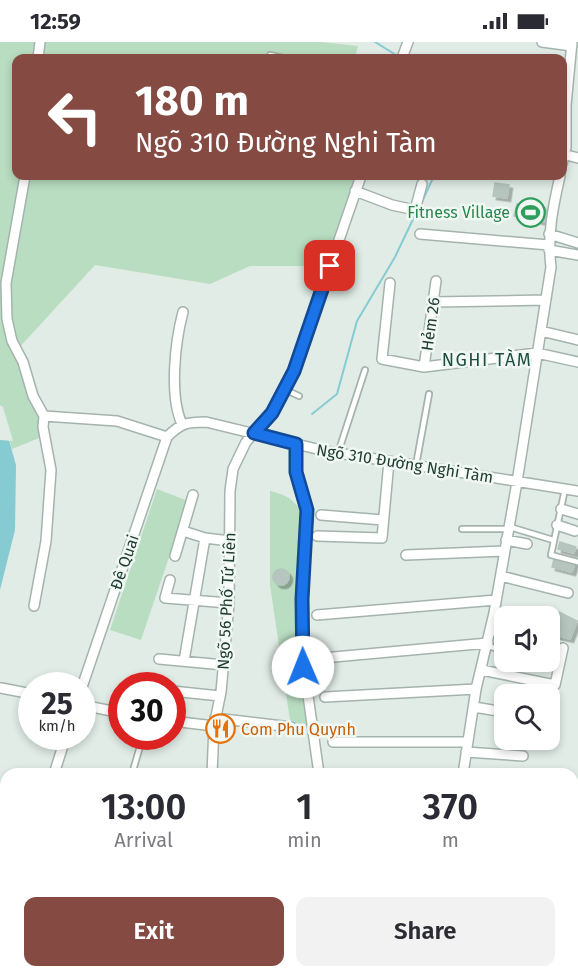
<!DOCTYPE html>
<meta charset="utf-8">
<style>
body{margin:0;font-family:"Fira Sans",sans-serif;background:#f2f2f3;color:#2b2b33;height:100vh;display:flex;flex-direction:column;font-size:22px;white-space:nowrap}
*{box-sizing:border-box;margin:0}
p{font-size:20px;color:#7c7c81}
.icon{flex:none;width:33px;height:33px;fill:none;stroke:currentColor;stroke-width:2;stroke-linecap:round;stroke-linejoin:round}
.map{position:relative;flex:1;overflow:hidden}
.details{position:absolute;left:0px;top:726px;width:579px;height:210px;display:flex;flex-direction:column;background:#fff;border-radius:18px 18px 0 0;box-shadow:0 3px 9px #0003}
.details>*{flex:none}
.top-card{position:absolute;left:12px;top:12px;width:555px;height:126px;border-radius:12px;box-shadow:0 3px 9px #0003;background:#854b43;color:#fff;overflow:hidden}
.tools{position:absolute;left:494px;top:564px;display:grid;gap:12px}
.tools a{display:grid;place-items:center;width:66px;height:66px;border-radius:12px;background:#fff;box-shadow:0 3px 9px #0003;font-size:30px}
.speed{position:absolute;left:18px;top:630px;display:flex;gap:12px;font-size:30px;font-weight:700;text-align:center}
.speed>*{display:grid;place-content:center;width:78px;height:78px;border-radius:50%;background:#fff;box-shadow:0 3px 9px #0003;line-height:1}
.speed small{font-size:15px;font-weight:400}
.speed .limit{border:9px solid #d22;background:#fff;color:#111}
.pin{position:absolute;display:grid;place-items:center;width:51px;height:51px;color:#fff;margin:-26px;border-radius:12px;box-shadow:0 3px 9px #0006}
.me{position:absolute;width:66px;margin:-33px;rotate:359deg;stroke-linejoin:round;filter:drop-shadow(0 0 4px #0008)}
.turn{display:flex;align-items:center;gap:21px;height:126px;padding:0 24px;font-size:27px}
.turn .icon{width:78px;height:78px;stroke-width:2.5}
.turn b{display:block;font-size:42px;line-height:51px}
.eta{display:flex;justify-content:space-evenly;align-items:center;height:102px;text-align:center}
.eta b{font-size:36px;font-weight:600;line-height:42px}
.action{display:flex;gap:12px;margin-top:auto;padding:12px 24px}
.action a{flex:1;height:69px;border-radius:12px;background:#854b43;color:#fff;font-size:24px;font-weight:600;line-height:69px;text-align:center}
.action a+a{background:#f2f2f3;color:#2b2b33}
.status{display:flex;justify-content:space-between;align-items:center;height:42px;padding:0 30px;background:#fff;direction:ltr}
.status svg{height:16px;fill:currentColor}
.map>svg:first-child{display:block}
</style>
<div class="status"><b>12:59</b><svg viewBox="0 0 49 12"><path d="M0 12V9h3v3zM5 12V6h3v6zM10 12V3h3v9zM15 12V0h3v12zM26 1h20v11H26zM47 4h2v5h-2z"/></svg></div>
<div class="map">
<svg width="578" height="936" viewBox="0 0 578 936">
<defs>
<filter id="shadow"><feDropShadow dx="3.5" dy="3.5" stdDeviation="0" flood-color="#0004"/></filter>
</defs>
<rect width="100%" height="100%" fill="#e1ece6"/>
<path fill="#cfdbd5" d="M 301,930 L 346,930 L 347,935 L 356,936 L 304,936 Z"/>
<path fill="#b9ddc1" d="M 0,0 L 34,0 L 33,16 L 16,16 L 16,134 L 361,134 L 330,224 L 250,224 L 210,242 L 95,223 L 17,308 L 44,374 L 44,394 L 12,407 L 0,366 Z
M 44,0 L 321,0 L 358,4 L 355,16 L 43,16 Z
M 157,447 L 188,459 L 141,598 L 110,588 Z
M 270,449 C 291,454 294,459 306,475 L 299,556 L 299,625 L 309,683 L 291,685 L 270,543 Z"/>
<path fill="#87cbd2" d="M 0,366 L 16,423 L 15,488 L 0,548 Z"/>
<path fill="#e1ece6" d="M 0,363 L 3,365 L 13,399 L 0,398 Z"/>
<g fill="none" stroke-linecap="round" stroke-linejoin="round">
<path stroke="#87cbd2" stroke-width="2" d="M 375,0 L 396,13
M 420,164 L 434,134
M 312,372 L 337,352 L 357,279 L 395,215 L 416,171"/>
</g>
<path fill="#b6c6bf" stroke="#b3c5bd" stroke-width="1.5" filter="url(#shadow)" d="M 495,141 L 509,143 L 507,156 L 493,154 Z
M 526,160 L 542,163 L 542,166 L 548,168 L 546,180 L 514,174 L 517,162 L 525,164 Z
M 560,500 L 576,505 L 574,511 L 558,507 Z
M 555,514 L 575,520 L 572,530 L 552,525 Z
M273 535a8 8 0 1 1 16 0a8 8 0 1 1-16 0Z
M 559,570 L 577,579 L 570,597 L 552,593 Z"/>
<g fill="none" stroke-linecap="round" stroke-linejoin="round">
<defs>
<path id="service" d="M 270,13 L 283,16
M 284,347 L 299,354
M 338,411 L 365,328
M 416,423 L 429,352
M 565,447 L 551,513 L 578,520
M 510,485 L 553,498
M 462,487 L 508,487
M 487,604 L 504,608
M 132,732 L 143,694
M 578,759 L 578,773
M 573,813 L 578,813
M 0,873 L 6,873
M 575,900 L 578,901
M 340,936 L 340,930"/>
<path id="minor" d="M 542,0 L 572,4
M 38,16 L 40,0
M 402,16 L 408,0
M 562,112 L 578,116
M 562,122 L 566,105 L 566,63 L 572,0
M 25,134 L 6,241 L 7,277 L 12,299 L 23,320 L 33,354 L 44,374 L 43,385 L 51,428 L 46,499 L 34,564
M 355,149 L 392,163 L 415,168 L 422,142
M 420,192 L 549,203
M 549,192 L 578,201
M 549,208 L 578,213
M 390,241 L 382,317 L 424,325 L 537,311 L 578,320
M 433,260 L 546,258
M 541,289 L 578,298
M 424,325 L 436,239
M 44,374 L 117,379 L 167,395
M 182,382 C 169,354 175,300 183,270
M 296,402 L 296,430 L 307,468 L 302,557 L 304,625 L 319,732
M 561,467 L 578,472
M 321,473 L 383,478
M 557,483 L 575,489
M 183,489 L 205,496 L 230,499
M 317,494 L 382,496 L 389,419
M 506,498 L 527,502
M 406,513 L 504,509
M 175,514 L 193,453
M 501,534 L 568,551
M 170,538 L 165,556 L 229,561
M 494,571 L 509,574
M 317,573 L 496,558
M 491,588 L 504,591
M 323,616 L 488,601
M 159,617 L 224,623
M 184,619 L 205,496
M 482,628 L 555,643 L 563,606
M 82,645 L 167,395 C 181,381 187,380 206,380 L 325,409 L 578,449
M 1,646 L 32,652
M 172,649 L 220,654
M 325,655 L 476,647
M 82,663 L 122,671
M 474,665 L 504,670
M 215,676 L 291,685
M 172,679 L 214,684
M 333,700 L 468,700
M 466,710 L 523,714
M 54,732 L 66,694
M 212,732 L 214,684 L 221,650 L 229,561 L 230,449 L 233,427 L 246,400 L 272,371 L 294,329 L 361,134
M 463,732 L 476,647 L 494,571 L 517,440 L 551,225 C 547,193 553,165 560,134
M 0,770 L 6,771
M 0,901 L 6,882
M 67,936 L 67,930
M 100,936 L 101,930
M 133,936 L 134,930
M 167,936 L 168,930
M 204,936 L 204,930
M 441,936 L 441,930
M 539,936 L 542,930"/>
</defs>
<use href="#service" stroke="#a4b4ad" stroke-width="8"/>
<use href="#minor" stroke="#a4b4ad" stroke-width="12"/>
<use href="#service" stroke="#fff" stroke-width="4.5"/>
<use href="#minor" stroke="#fff" stroke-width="9"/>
</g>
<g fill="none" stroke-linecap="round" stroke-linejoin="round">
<defs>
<path id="route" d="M 303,625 L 302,557 L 307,468 L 296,430 L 296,402 L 254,391 L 272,371 L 294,329 L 330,224"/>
</defs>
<use href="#route" stroke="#114b97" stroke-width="15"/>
<use href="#route" stroke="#1a73e8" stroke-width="10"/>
</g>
<defs>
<symbol id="stadium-ring" viewBox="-11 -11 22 22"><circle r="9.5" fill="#f1f8f4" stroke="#2e9e5b" stroke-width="1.5"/><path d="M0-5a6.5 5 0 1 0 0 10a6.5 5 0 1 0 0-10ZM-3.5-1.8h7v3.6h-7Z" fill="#2e9e5b"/></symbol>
<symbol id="restaurant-ring" viewBox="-11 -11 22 22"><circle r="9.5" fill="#f1f8f4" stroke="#e8710a" stroke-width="1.5"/><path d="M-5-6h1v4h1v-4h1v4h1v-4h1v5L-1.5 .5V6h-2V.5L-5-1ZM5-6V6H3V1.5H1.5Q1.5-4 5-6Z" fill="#e8710a"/></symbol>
</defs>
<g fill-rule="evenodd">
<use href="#stadium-ring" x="514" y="154" width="33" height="33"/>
<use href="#restaurant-ring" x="204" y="670" width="33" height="33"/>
</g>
<g text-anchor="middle" stroke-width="5" stroke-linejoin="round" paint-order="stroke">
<g font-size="16" fill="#27864d" stroke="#f1f8f4" text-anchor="end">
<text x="510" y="176">Fitness Village</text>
</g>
<g font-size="16" fill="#213d33" stroke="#f1f8f4">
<text transform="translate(430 282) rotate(-82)" y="6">Hẻm 26</text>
<text transform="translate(405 421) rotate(9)" y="6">Ngõ 310 Đường Nghi Tàm</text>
<text transform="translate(124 520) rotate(-71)" y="6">Đê Quai</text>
<text transform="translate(226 559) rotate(-87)" y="6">Ngõ 56 Phố Tứ Liên</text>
</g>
<g font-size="16" fill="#c56008" stroke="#f1f8f4" text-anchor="start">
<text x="241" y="693">Com Phu Quynh</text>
</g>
<g font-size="18" letter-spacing="1.5" fill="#1c4f40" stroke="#f1f8f4">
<text x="487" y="324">NGHI TÀM</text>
</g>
</g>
</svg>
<div class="tools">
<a><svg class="icon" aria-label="sound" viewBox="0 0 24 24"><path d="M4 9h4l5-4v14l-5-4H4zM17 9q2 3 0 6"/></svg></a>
<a><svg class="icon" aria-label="search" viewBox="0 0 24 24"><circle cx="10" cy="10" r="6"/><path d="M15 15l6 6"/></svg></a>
</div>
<div class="speed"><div>25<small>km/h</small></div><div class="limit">30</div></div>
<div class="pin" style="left:330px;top:224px;background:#d93025"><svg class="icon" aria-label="arrive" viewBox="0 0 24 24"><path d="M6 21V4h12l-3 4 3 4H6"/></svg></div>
<svg class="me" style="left:303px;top:625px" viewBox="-20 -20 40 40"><circle r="19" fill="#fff"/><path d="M0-13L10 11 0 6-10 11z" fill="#1a73e8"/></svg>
<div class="top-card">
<div class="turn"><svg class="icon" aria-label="left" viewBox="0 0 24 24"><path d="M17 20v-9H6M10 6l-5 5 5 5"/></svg><div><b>180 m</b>Ngõ 310 Đường Nghi Tàm</div></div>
</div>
<section class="details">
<div class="eta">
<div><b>13:00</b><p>Arrival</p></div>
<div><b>1</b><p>min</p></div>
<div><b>370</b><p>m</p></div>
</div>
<div class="action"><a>Exit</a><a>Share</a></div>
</section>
</div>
